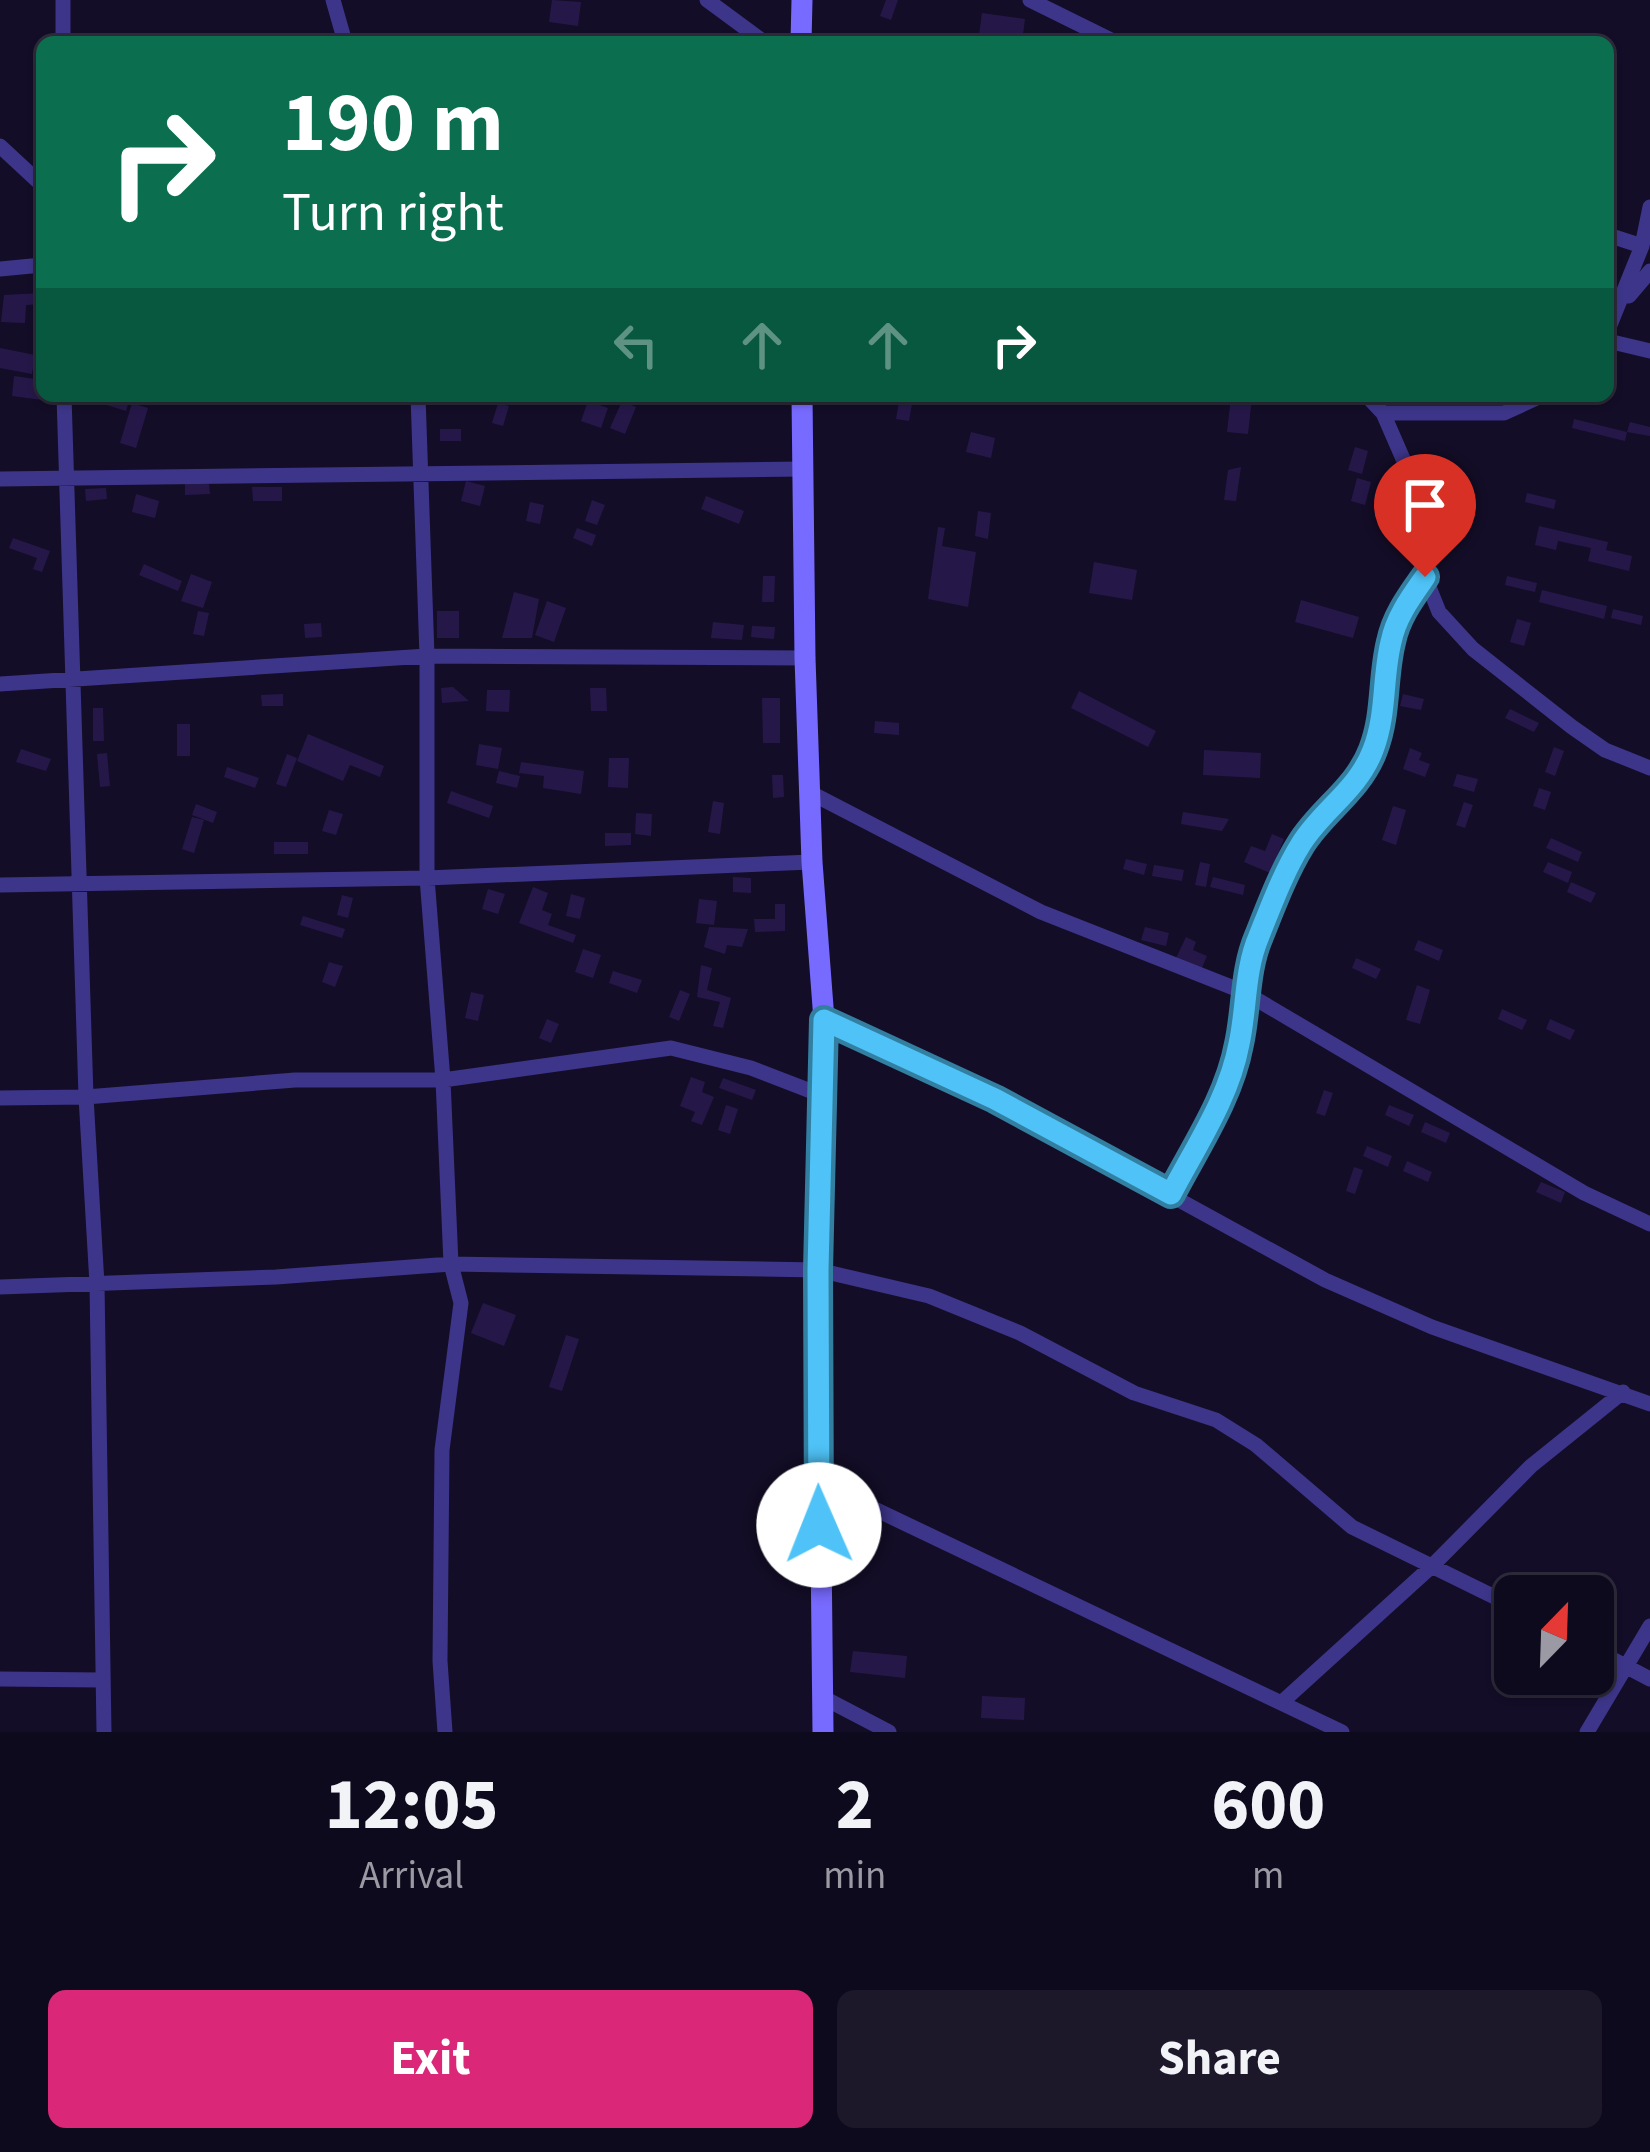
<!DOCTYPE html>
<style>
body{margin:0;font-family:"Source Sans 3",sans-serif;background:#1c182a;color:#f1f3f6;height:100vh;display:flex;flex-direction:column;font-size:45px;white-space:nowrap}
*{box-sizing:border-box;margin:0}
p{font-size:39px;color:#9b9aa4}
.icon{flex:none;width:66px;height:66px;fill:none;stroke:currentColor;stroke-width:2;stroke-linecap:round;stroke-linejoin:round}
.map{position:relative;height:1732px;overflow:hidden}
.drawer{display:flex;flex-direction:column;background:#0e0a1d;flex:1}
.drawer>*{flex:none}
.hud{position:absolute;left:36px;top:36px;width:1578px;height:366px;border-radius:18px;box-shadow:0 3px 9px #0004,0 0 0 3px #2e2b3b;background:#0b6e4f;color:#fff;overflow:hidden}
.needle{width:78px;rotate:23deg}
.buttons{position:absolute;left:1494px;top:1575px;display:grid;gap:24px}
.buttons a{display:grid;place-items:center;width:120px;height:120px;border-radius:18px;background:#0e0a1d;box-shadow:0 3px 9px #0004,0 0 0 3px #2e2b3b;font-size:60px}
.pin{position:absolute;display:grid;place-items:center;width:102px;height:102px;color:#fff;margin:-123px -51px;border-radius:50% 50% 50% 0;rotate:-45deg;box-shadow:0 0 12px #0007}
.pin .icon{rotate:45deg}
.me{position:absolute;width:132px;margin:-66px;rotate:359deg;stroke-linejoin:round;filter:drop-shadow(0 0 9px #0008)}
.turn{display:flex;align-items:center;gap:42px;height:252px;padding:0 48px;font-size:54px}
.turn .icon{width:156px;height:156px;stroke-width:2.5}
.turn b{display:block;font-size:84px;line-height:102px}
.lanes{display:flex;align-items:center;height:114px;padding:0 48px;background:#0003;justify-content:center;gap:60px;direction:ltr}
.lanes .off{opacity:.35}
.eta{display:flex;justify-content:space-evenly;align-items:center;height:204px;text-align:center}
.eta b{font-size:72px;font-weight:700;line-height:84px}
.primary-button{display:flex;gap:24px;margin-top:auto;padding:24px 48px}
.primary-button a{flex:1;height:138px;border-radius:18px;background:#db2777;color:#fff;font-size:48px;font-weight:700;line-height:138px;text-align:center}
.primary-button a+a{background:#1c182a;color:#f1f3f6}
.map>svg:first-child{display:block}
</style>
<div class="map">
<svg width="1650" height="1732" viewBox="0 0 1650 1732">
<rect width="100%" height="100%" fill="#130d27"/>
<path fill="#251849" d="M 552,0 L 581,2 L 578,26 L 549,22 Z
M 886,0 L 898,0 L 891,20 L 880,16 Z
M 982,13 L 1025,19 L 1022,42 L 978,42 Z
M 42,293 L 42,304 L 26,305 L 25,323 L 1,322 L 4,295 Z
M 0,348 L 35,355 L 32,374 L 0,368 Z
M 14,376 L 42,380 L 42,400 L 12,396 Z
M 77,396 L 112,396 L 129,401 L 126,411 Z
M 900,396 L 913,398 L 909,421 L 896,419 Z
M 1231,396 L 1252,397 L 1248,434 L 1227,432 Z
M 588,401 L 608,408 L 601,428 L 581,421 Z
M 622,401 L 636,407 L 625,434 L 610,428 Z
M 132,403 L 148,408 L 136,448 L 120,443 Z
M 498,403 L 509,406 L 503,426 L 492,423 Z
M 1574,419 L 1627,432 L 1630,422 L 1650,427 L 1650,436 L 1627,432 L 1625,441 L 1572,428 Z
M 440,429 L 461,429 L 461,441 L 440,441 Z
M 971,432 L 995,438 L 991,458 L 966,452 Z
M 1355,447 L 1368,451 L 1362,474 L 1348,470 Z
M 1241,467 L 1236,501 L 1224,500 L 1228,470 Z
M 1357,478 L 1371,482 L 1365,505 L 1351,501 Z
M 466,481 L 485,486 L 480,506 L 461,501 Z
M 185,484 L 209,484 L 210,494 L 185,495 Z
M 252,487 L 282,487 L 282,501 L 253,501 Z
M 106,488 L 107,499 L 86,501 L 85,489 Z
M 1527,493 L 1556,500 L 1554,509 L 1525,502 Z
M 136,494 L 159,501 L 155,518 L 132,512 Z
M 706,496 L 744,511 L 739,524 L 701,509 Z
M 592,500 L 605,505 L 597,525 L 585,521 Z
M 530,502 L 544,505 L 540,524 L 526,521 Z
M 978,511 L 991,513 L 988,539 L 975,536 Z
M 1539,526 L 1608,542 L 1606,550 L 1632,556 L 1629,571 L 1588,561 L 1591,548 L 1558,541 L 1556,550 L 1535,545 Z
M 938,527 L 945,528 L 942,546 L 976,552 L 968,607 L 928,599 Z
M 577,528 L 596,535 L 592,546 L 573,538 Z
M 13,538 L 50,551 L 42,572 L 33,569 L 37,558 L 9,548 Z
M 1094,562 L 1137,570 L 1132,600 L 1089,593 Z
M 144,564 L 182,581 L 178,591 L 139,575 Z
M 191,574 L 212,582 L 203,608 L 181,601 Z
M 763,576 L 775,576 L 774,602 L 762,602 Z
M 1507,576 L 1537,583 L 1535,592 L 1505,585 Z
M 1542,590 L 1607,606 L 1604,619 L 1539,602 Z
M 514,592 L 539,599 L 532,638 L 502,638 Z
M 1301,600 L 1359,617 L 1353,638 L 1295,622 Z
M 547,601 L 566,608 L 554,642 L 535,635 Z
M 1613,609 L 1643,616 L 1641,625 L 1611,618 Z
M 198,611 L 209,613 L 204,636 L 193,634 Z
M 437,611 L 459,611 L 459,638 L 437,638 Z
M 1517,619 L 1531,623 L 1524,646 L 1510,642 Z
M 713,622 L 744,625 L 742,640 L 711,638 Z
M 321,623 L 322,637 L 305,638 L 304,624 Z
M 752,626 L 775,627 L 774,639 L 751,637 Z
M 453,687 L 469,701 L 442,703 L 441,688 Z
M 590,688 L 606,688 L 607,711 L 591,711 Z
M 487,690 L 510,690 L 509,712 L 486,711 Z
M 1079,691 L 1156,731 L 1148,747 L 1071,708 Z
M 283,694 L 283,706 L 262,706 L 261,695 Z
M 1403,694 L 1424,699 L 1421,710 L 1400,706 Z
M 762,698 L 780,698 L 780,743 L 763,743 Z
M 93,708 L 103,708 L 104,741 L 93,741 Z
M 1510,709 L 1539,723 L 1534,732 L 1505,718 Z
M 875,721 L 899,723 L 899,735 L 874,733 Z
M 177,724 L 190,724 L 190,756 L 177,756 Z
M 308,734 L 384,766 L 380,777 L 350,765 L 343,781 L 297,761 Z
M 479,744 L 502,748 L 498,769 L 476,765 Z
M 1554,747 L 1564,751 L 1555,776 L 1545,772 Z
M 1410,748 L 1422,753 L 1419,760 L 1430,764 L 1425,777 L 1403,769 Z
M 21,749 L 51,759 L 46,771 L 16,762 Z
M 1204,750 L 1261,753 L 1260,778 L 1203,775 Z
M 107,753 L 110,786 L 100,787 L 97,754 Z
M 287,754 L 297,758 L 286,787 L 276,784 Z
M 609,758 L 629,758 L 628,788 L 608,787 Z
M 521,762 L 584,771 L 581,794 L 543,788 L 544,776 L 519,773 Z
M 227,767 L 259,778 L 255,788 L 224,777 Z
M 499,771 L 520,776 L 517,788 L 496,783 Z
M 1457,774 L 1478,779 L 1474,792 L 1453,786 Z
M 772,775 L 783,775 L 784,797 L 773,798 Z
M 1539,788 L 1551,792 L 1545,810 L 1533,806 Z
M 451,791 L 493,806 L 489,818 L 447,803 Z
M 713,801 L 724,803 L 720,834 L 708,832 Z
M 1464,802 L 1473,805 L 1465,828 L 1456,825 Z
M 196,804 L 217,812 L 213,823 L 192,815 Z
M 1393,806 L 1406,810 L 1396,845 L 1382,840 Z
M 329,810 L 343,814 L 336,835 L 322,831 Z
M 1183,812 L 1229,819 L 1222,831 L 1181,824 Z
M 636,813 L 652,814 L 651,836 L 635,834 Z
M 192,817 L 204,820 L 194,853 L 182,849 Z
M 605,833 L 631,833 L 631,845 L 605,846 Z
M 1272,834 L 1284,839 L 1270,873 L 1244,862 L 1251,846 L 1265,851 Z
M 1551,838 L 1582,852 L 1578,862 L 1546,848 Z
M 274,842 L 308,842 L 308,854 L 274,854 Z
M 1126,859 L 1147,864 L 1144,875 L 1123,869 Z
M 1200,862 L 1210,864 L 1206,887 L 1195,885 Z
M 1548,862 L 1572,872 L 1568,883 L 1543,872 Z
M 1154,865 L 1184,870 L 1182,881 L 1152,876 Z
M 733,877 L 751,878 L 751,893 L 733,892 Z
M 1213,877 L 1245,885 L 1243,895 L 1210,887 Z
M 1571,882 L 1596,893 L 1591,903 L 1567,892 Z
M 533,887 L 548,893 L 542,910 L 552,914 L 548,925 L 576,935 L 573,943 L 519,923 Z
M 488,889 L 505,894 L 498,914 L 482,909 Z
M 571,894 L 585,898 L 580,919 L 566,916 Z
M 342,895 L 353,898 L 348,918 L 337,915 Z
M 699,899 L 717,901 L 714,925 L 696,923 Z
M 775,904 L 785,904 L 785,931 L 755,932 L 754,919 L 775,919 Z
M 303,916 L 345,929 L 342,938 L 300,925 Z
M 709,927 L 748,929 L 742,947 L 727,945 L 725,954 L 704,947 Z
M 1145,927 L 1169,933 L 1166,946 L 1141,940 Z
M 1186,937 L 1196,942 L 1193,950 L 1207,956 L 1201,970 L 1176,958 Z
M 1418,940 L 1443,950 L 1439,961 L 1414,950 Z
M 583,949 L 601,955 L 593,978 L 575,972 Z
M 1356,958 L 1381,969 L 1376,979 L 1352,968 Z
M 329,962 L 343,966 L 335,987 L 322,982 Z
M 701,965 L 712,968 L 707,990 L 731,998 L 723,1028 L 713,1026 L 720,1002 L 697,997 Z
M 613,971 L 642,980 L 637,993 L 609,983 Z
M 1417,985 L 1430,990 L 1420,1024 L 1406,1020 Z
M 680,990 L 690,994 L 679,1021 L 669,1017 Z
M 471,992 L 484,995 L 478,1021 L 465,1018 Z
M 1502,1009 L 1527,1020 L 1522,1030 L 1498,1019 Z
M 547,1019 L 559,1024 L 551,1043 L 539,1038 Z
M 1550,1019 L 1575,1030 L 1570,1040 L 1546,1029 Z
M 691,1077 L 705,1082 L 702,1092 L 714,1097 L 702,1125 L 691,1121 L 695,1112 L 680,1106 Z
M 723,1078 L 756,1090 L 752,1100 L 719,1088 Z
M 1324,1090 L 1333,1093 L 1325,1116 L 1316,1113 Z
M 726,1105 L 738,1109 L 730,1134 L 718,1130 Z
M 1389,1105 L 1414,1115 L 1409,1126 L 1385,1115 Z
M 1425,1122 L 1450,1133 L 1446,1143 L 1421,1132 Z
M 1367,1146 L 1392,1156 L 1388,1167 L 1363,1156 Z
M 1407,1161 L 1432,1172 L 1428,1182 L 1403,1171 Z
M 1354,1167 L 1363,1170 L 1355,1194 L 1346,1191 Z
M 1541,1182 L 1565,1192 L 1561,1203 L 1536,1192 Z
M 483,1303 L 516,1315 L 504,1346 L 471,1333 Z
M 566,1335 L 579,1339 L 562,1391 L 549,1387 Z
M 853,1651 L 907,1656 L 905,1678 L 850,1672 Z
M 982,1696 L 1025,1698 L 1024,1720 L 981,1718 Z"/>
<g fill="none" stroke-linecap="round" stroke-linejoin="round">
<path stroke="#3d3589" stroke-width="15" d="M 63,0 L 63,42
M 333,0 L 345,42
M 707,0 L 764,42
M 1030,0 L 1115,42
M 0,146 L 42,185
M 1608,235 L 1642,246
M 0,269 L 42,265
M 1629,296 L 1650,271
M 1608,330 L 1642,246 L 1650,207
M 1608,341 L 1650,351
M 64,396 L 86,1097 L 97,1284 L 104,1732
M 418,396 L 427,656 L 427,878 L 443,1080 L 451,1264 L 461,1303 L 442,1450 L 440,1661 L 445,1732
M 1367,396 L 1383,413 L 1407,468 L 1424,529 L 1425,577 L 1439,612 L 1473,649 L 1572,727 L 1605,750 L 1650,768
M 1383,413 L 1504,413 L 1541,396
M 0,479 L 803,469
M 0,684 L 427,656 L 805,658
M 809,792 L 1041,912 L 1244,992 L 1584,1193 L 1650,1224
M 0,885 L 427,878 L 812,862
M 824,1020 L 995,1099 L 1325,1280 L 1432,1327 L 1650,1404
M 0,1098 L 86,1097 L 295,1080 L 443,1080 L 671,1048 L 751,1068 L 821,1095
M 1171,1194 L 1226,1091 L 1240,1043 L 1244,992 L 1256,942 L 1302,842 L 1350,790 L 1372,754 L 1383,717 L 1391,642 L 1401,614 L 1425,577
M 0,1287 L 276,1277 L 451,1264 L 818,1270 L 929,1296 L 1020,1333 L 1134,1393 L 1216,1420 L 1256,1445 L 1352,1527 L 1515,1607
M 818,1482 L 1342,1732
M 1593,1649 L 1650,1679
M 0,1679 L 101,1680
M 822,1697 L 889,1732
M 1281,1703 L 1432,1566 L 1531,1466 L 1623,1392
M 1587,1732 L 1650,1626"/>
<path stroke="#776aff" stroke-width="21" d="M 801,42 L 802,0
M 802,396 L 805,658 L 812,862 L 824,1020 L 818,1270 L 823,1732"/>
</g>
<g fill="none" stroke-linecap="round" stroke-linejoin="round">
<defs>
<path id="route" d="M 819,1525 L 818,1270 L 824,1020 L 995,1099 L 1171,1194 C 1196,1146 1229,1098 1239,1044 C 1247,1008 1244,971 1259,936 C 1271,906 1284,871 1301,844 C 1322,810 1358,790 1373,750 C 1387,714 1382,678 1391,642 C 1396,617 1411,597 1425,577"/>
</defs>
<use href="#route" stroke="#337fa1" stroke-width="30"/>
<use href="#route" stroke="#4fc3f7" stroke-width="21"/>
</g>
</svg>
<div class="buttons">
<a><svg class="needle" viewBox="-14 -14 28 28"><path d="M0-13l5 13h-10z" fill="#e53935"/><path d="M0 13l5-13h-10z" fill="#9b9aa4"/></svg></a>
</div>
<div class="pin" style="left:1425px;top:577px;background:#d93025"><svg class="icon" aria-label="arrive" viewBox="0 0 24 24"><path d="M6 21V4h12l-3 4 3 4H6"/></svg></div>
<svg class="me" style="left:819px;top:1525px" viewBox="-20 -20 40 40"><circle r="19" fill="#fff"/><path d="M0-13L10 11 0 6-10 11z" fill="#4fc3f7"/></svg>
<div class="hud">
<div class="turn"><svg class="icon" aria-label="right" viewBox="0 0 24 24"><path d="M7 20v-9h11M14 6l5 5-5 5"/></svg><div><b>190 m</b>Turn right</div></div>
<div class="lanes"><svg class="icon off" aria-label="left" viewBox="0 0 24 24"><path d="M17 20v-9H6M10 6l-5 5 5 5"/></svg><svg class="icon off" aria-label="ahead" viewBox="0 0 24 24"><path d="M12 20V5M6 11l6-6 6 6"/></svg><svg class="icon off" aria-label="ahead" viewBox="0 0 24 24"><path d="M12 20V5M6 11l6-6 6 6"/></svg><svg class="icon" aria-label="right" viewBox="0 0 24 24"><path d="M7 20v-9h11M14 6l5 5-5 5"/></svg></div>
</div>
</div>
<section class="drawer">
<div class="eta">
<div><b>12:05</b><p>Arrival</p></div>
<div><b>2</b><p>min</p></div>
<div><b>600</b><p>m</p></div>
</div>
<div class="primary-button"><a>Exit</a><a>Share</a></div>
</section>
